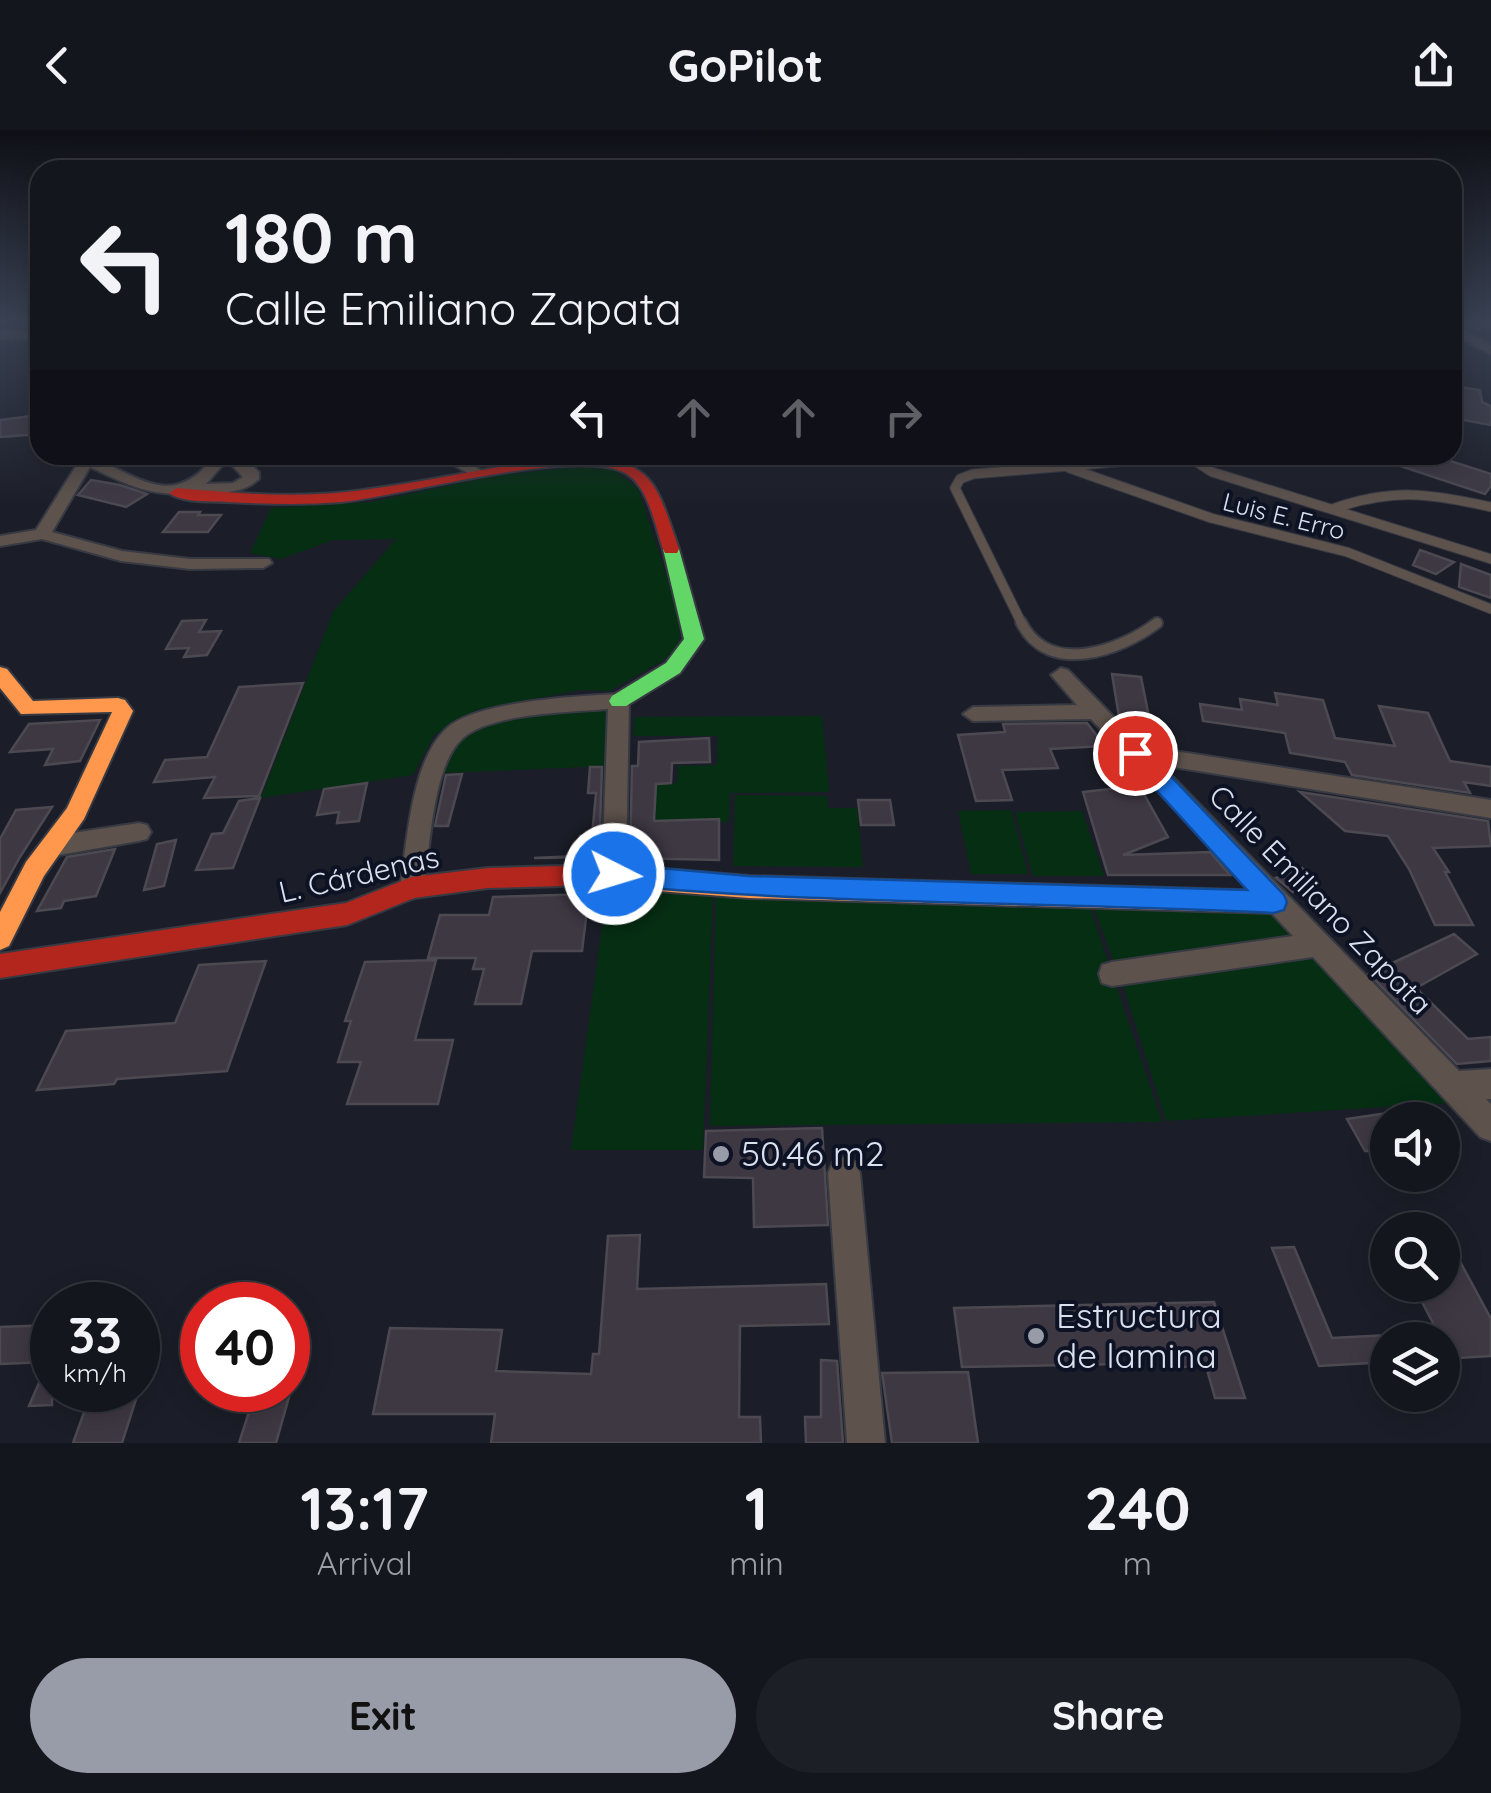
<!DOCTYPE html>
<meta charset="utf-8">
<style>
body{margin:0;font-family:Quicksand,sans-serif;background:#1d1f27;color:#f1f3f6;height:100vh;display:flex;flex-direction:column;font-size:38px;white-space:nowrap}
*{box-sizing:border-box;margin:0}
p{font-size:32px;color:#9d9fa4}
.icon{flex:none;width:55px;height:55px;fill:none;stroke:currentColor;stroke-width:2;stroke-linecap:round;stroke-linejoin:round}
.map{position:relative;height:1313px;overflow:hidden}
.details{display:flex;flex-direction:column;background:#14161e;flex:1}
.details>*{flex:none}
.banner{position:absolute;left:30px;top:30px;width:1432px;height:305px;border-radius:30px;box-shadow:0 5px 25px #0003,0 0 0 2px #33353c;background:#14161e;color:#f1f3f6;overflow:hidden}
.buttons{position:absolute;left:1370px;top:972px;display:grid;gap:20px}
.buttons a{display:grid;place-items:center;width:90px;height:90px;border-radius:50%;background:#14161e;box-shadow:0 5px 25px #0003,0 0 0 2px #33353c;font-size:50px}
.speed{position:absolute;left:30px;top:1152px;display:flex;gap:20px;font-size:50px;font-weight:700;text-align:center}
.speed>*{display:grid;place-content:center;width:130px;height:130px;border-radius:50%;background:#14161e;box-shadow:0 5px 25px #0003,0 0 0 2px #33353c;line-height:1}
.speed small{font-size:25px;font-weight:400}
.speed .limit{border:15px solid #d22;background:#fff;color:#111}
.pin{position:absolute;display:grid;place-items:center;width:85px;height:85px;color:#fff;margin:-42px;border:5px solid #fff;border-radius:50%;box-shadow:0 2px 10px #0007}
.me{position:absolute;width:110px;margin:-55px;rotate:95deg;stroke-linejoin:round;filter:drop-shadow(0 0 8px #0008)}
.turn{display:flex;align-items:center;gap:35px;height:210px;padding:0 30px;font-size:45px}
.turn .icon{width:130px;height:130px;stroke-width:2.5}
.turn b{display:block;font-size:70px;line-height:85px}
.lanes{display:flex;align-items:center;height:95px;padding:0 30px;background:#0003;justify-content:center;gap:50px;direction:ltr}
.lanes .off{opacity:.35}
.eta{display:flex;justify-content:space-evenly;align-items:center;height:170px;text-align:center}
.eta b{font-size:60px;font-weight:800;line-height:70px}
.action{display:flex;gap:20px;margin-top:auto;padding:20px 30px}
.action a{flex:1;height:115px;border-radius:60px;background:#989ca8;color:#111;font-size:40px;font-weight:800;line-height:115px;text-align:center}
.action a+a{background:#1d1f27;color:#f1f3f6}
header{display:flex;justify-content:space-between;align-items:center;height:130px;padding:0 30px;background:#14161e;font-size:45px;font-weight:800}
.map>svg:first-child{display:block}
</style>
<header><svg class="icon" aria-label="back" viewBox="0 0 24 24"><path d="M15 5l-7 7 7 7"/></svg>GoPilot<svg class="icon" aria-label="share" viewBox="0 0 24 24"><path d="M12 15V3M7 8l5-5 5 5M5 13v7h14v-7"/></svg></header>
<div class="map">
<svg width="1491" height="1313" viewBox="0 0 1491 1313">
<rect width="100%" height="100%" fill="#1b1e28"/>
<path fill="#052e13" d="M 575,337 L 615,340 L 638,359 L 681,489 L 679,514 L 664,530 L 609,561 L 580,560 L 476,580 L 434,605 L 413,645 L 261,668 L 333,482 L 396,409 L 333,410 L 281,429 L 250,423 L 271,378 L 371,372 L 495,346 Z
M 577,576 L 612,576 L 609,636 L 442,643 L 442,634 L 458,603 L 486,592 Z
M 822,586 L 829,662 L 730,663 L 729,692 L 655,693 L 656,654 L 677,653 L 678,636 L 717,635 L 718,606 L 633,606 L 635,587 Z
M 735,665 L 827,666 L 828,678 L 857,678 L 863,737 L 733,736 Z
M 1011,680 L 1028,744 L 971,744 L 958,681 Z
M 1082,681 L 1104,746 L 1033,746 L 1015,682 Z
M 607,762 L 713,762 L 703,1020 L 571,1020 Z
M 716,763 L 1087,769 L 1162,992 L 710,996 Z
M 1090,768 L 1268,775 L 1297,808 L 1116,837 Z
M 1311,821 L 1448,973 L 1166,991 L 1122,852 Z"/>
<path fill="#3e3843" stroke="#4c4951" stroke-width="2.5" d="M 1452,256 L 1480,260 L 1482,272 L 1491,276 L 1491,295 L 1452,288 Z
M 40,285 L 40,304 L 0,307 L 0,290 Z
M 1377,325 L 1432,325 L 1491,344 L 1491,356 L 1485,364 L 1376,328 Z
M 91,350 L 120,355 L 147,364 L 126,377 L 78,365 Z
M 179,382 L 200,382 L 198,385 L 221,385 L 208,402 L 163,402 Z
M 1420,420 L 1454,432 L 1436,444 L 1413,435 Z
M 1461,434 L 1491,445 L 1491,468 L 1459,457 Z
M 206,490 L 199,502 L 221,501 L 207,525 L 184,527 L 189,518 L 166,519 L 182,491 Z
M 1112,544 L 1141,547 L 1152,602 L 1131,600 L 1119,587 Z
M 303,553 L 259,666 L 204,668 L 215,647 L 154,652 L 165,630 L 207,627 L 239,557 Z
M 1275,563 L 1323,570 L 1335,608 L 1395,616 L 1379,576 L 1428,583 L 1450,631 L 1491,637 L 1491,656 L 1464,652 L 1470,663 L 1352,645 L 1345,632 L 1290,623 L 1285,603 L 1203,591 L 1200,574 L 1242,580 L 1240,569 L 1278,575 Z
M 100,590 L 80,631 L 45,635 L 53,619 L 10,622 L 29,594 Z
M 1087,593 L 1105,616 L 1050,619 L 1058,638 L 1002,640 L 1012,670 L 976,671 L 958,605 L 1005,602 L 1003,594 Z
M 709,608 L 710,632 L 672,633 L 671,653 L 656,654 L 654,691 L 719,689 L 719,730 L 630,728 L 632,636 L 638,636 L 639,612 Z
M 1107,619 L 1145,666 L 1168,707 L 1123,725 L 1210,722 L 1230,745 L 1108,745 L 1083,662 L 1118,658 L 1098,624 Z
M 590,637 L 602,637 L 599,727 L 534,728 L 578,726 L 580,706 L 592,706 L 596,663 L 588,663 Z
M 462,644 L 448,696 L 435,696 L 446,645 Z
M 367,653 L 359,691 L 337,693 L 339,682 L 317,685 L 324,659 Z
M 1300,662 L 1488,691 L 1491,716 L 1433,718 L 1449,742 L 1445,742 L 1473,795 L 1435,795 L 1409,739 L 1388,706 L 1345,701 Z
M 260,668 L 233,738 L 196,740 L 212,704 L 223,703 L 239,671 Z
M 858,670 L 890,670 L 894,695 L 861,695 Z
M 52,677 L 20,727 L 0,763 L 0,709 L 16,680 Z
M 176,710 L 164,756 L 144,760 L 157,714 Z
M 115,719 L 96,766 L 64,771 L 61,778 L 37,781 L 67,727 Z
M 1302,738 L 1317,753 L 1293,762 L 1276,748 Z
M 589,764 L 582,821 L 532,821 L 521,874 L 475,874 L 484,839 L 473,839 L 476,828 L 428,828 L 440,785 L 489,785 L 493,767 Z
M 1454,804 L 1477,824 L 1416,858 L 1468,909 L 1491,907 L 1491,931 L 1457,934 L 1369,844 Z
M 436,830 L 415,910 L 453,910 L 438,974 L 347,974 L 361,932 L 338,932 L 351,891 L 345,891 L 365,832 Z
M 266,831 L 227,941 L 117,949 L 114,954 L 37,960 L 66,901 L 175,893 L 199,835 Z
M 1388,983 L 1388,1044 L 1372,1021 L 1365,1021 L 1347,989 Z
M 822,998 L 828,1095 L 754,1097 L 753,1048 L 704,1047 L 706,1001 Z
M 1442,1098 L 1491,1189 L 1491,1226 L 1442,1229 L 1442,1210 L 1413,1155 L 1442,1155 Z
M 640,1105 L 637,1159 L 826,1154 L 829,1194 L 740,1196 L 739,1287 L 760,1287 L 761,1313 L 491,1313 L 495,1284 L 373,1284 L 390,1198 L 502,1200 L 496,1241 L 591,1244 L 593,1224 L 599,1224 L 608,1106 Z
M 1294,1117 L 1332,1208 L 1388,1205 L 1388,1232 L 1319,1236 L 1272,1118 Z
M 1214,1172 L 1245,1268 L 1215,1268 L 1206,1236 L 1178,1237 L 1173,1221 L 1118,1222 L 1121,1234 L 962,1237 L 954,1178 Z
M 52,1195 L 52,1275 L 29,1276 L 48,1232 L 0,1234 L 0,1197 Z
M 821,1230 L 837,1231 L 843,1313 L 806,1313 L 805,1287 L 821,1287 Z
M 968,1242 L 978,1313 L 892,1313 L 882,1243 Z
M 92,1260 L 139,1260 L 122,1313 L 73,1313 Z
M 256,1260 L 291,1260 L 276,1313 L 239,1313 Z"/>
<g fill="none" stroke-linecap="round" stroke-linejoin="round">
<defs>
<path id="lane-far2" d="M 1176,327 L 1186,326"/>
<path id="lane-far1" d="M 1186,325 L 1212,342 L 1491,429
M 1069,338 L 1211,388 L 1347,422 L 1491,479
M 1332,379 C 1393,358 1429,363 1491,377
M 1022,494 L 955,358 L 960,349 L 973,344 L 1186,326"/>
<path id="lane" d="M 1021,492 C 1048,547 1120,521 1157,493"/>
<path id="street" d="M 1452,193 L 1491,193 L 1491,197 L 1459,198 L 1491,215 L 1491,224 L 1452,204 Z
M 0,201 L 33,200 L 39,204 L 33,208 L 0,209 Z
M 83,325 L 97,325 L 95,328 C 144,351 176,378 215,325 L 387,325 L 380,329 L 250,334 L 259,342 L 259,349 C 245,361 232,362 214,363 C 157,367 142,362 90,337 L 52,402 L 122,421 L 190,429 L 269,429 L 272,433 L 263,438 L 190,439 L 121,431 L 42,409 L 0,416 L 0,406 L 36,400 ZM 227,330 L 243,347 L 233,353 L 206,354 Z
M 438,325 L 456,325 L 487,344 L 474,347 Z
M 1061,538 L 1068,540 L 1142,616 L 1491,670 L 1491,688 L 1161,635 L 1459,941 L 1491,939 L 1491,969 L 1486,969 L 1491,974 L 1491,1011 L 1480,1007 L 1313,827 L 1112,856 L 1102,853 L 1099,844 L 1102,835 L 1112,832 L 1293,806 L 1091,589 L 973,591 L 963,584 L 973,577 L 1077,575 L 1051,545 Z
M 619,564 L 629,571 L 626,745 L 623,752 L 614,755 L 605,752 L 602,745 L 608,579 C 572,582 491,583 463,608 C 432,635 430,719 424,758 L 421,765 L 412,769 L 403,765 L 400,758 C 407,713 411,630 447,598 C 476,571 579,566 619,564 Z
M 139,693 L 147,695 L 151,702 L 147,709 L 139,711 L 53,726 L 45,723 L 41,716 L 45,709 L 53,706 Z
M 844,1027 L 855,1032 L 860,1043 L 885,1313 L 847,1313 L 828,1043 L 833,1032 Z"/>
<path id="fast" d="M 671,414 L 679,419 L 704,509 L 680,543 L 626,576 L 612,576 L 609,571 L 612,566 L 666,533 L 684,509 L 663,419 Z"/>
<path id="slow" d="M 0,537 L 7,539 L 33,571 L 118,568 L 125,570 L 133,581 L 84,689 L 44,746 L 9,816 L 0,820 L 0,782 L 26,732 L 67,678 L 112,582 L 21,584 L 0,558 Z
M 614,735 L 749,746 L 1275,761 L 1284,764 L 1288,772 L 1284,780 L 1275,783 L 749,768 L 553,753 L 550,746 L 553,739 Z"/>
<path id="jam" d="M 573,327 C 654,329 655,350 679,419 L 677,423 L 665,423 L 663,419 C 655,396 649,358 627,344 C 582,315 402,366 342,372 C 304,375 266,374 228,372 C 210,371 183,373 169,363 L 177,358 C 233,363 290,368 346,362 C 422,354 497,334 573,327 Z
M 562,736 L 571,739 L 574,746 L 571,753 L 562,756 L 488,758 L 414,768 L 347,795 L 0,848 L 0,824 L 346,773 L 412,747 L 488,738 Z"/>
</defs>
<use href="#lane-far2" stroke="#373a43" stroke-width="9"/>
<use href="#lane-far1" stroke="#373a43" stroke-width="11"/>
<use href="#lane" stroke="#373a43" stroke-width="14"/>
<use href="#street" stroke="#373a43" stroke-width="4"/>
<use href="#fast" stroke="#373a43" stroke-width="4"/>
<use href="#slow" stroke="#373a43" stroke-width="4"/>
<use href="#jam" stroke="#373a43" stroke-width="4"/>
<use href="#lane-far2" stroke="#5d524c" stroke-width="6"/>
<use href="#lane-far1" stroke="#5d524c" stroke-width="9"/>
<use href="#lane" stroke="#5d524c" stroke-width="10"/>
<use href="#street" fill="#5d524c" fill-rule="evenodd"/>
<use href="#fast" fill="#63d668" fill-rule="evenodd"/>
<use href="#slow" fill="#ff974d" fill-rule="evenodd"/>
<use href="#jam" fill="#b3261e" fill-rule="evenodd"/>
</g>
<linearGradient id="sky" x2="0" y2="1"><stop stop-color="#0f1016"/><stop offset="0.51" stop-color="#394153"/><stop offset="1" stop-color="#394153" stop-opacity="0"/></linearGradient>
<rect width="1491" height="377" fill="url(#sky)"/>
<path fill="#1a73e8" stroke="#114b97" stroke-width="2.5" d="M 1135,615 L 1143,617 L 1284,765 L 1287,772 L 1284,780 L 1274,783 C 1054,772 833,775 614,755 L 605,752 L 601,744 L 605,737 L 614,734 L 749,746 L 1247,760 L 1127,628 L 1124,623 Z"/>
<g fill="#989ca8" stroke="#0d1224" stroke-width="4">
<circle cx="721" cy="1024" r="10"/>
<circle cx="1036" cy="1206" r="10"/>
</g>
<g text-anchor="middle" stroke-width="8" stroke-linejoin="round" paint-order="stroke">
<g font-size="25" fill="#dbe0ed" stroke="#0d1224">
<text transform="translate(1284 386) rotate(14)" y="9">Luis E. Erro</text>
</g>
<g font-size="30" fill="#dbe0ed" stroke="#0d1224">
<text transform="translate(359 745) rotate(-13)" y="10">L. Cárdenas</text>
<text transform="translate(1320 770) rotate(46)" y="10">Calle Emiliano Zapata</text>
</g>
<g font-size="35" fill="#dbe0ed" stroke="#0d1224" text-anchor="start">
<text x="741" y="1036">50.46 m2</text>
<text x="1056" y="1198">Estructura<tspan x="1056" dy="40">de lamina</tspan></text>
</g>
</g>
</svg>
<div class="buttons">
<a><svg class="icon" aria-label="sound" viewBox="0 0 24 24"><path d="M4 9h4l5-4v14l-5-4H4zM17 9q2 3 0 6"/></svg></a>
<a><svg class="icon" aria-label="search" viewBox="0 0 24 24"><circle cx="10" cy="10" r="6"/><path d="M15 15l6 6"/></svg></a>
<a><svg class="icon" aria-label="layers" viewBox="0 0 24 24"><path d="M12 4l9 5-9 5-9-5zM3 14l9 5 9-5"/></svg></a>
</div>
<div class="speed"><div>33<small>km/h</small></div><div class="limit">40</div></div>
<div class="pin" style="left:1135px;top:623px;background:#d93025"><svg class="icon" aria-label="arrive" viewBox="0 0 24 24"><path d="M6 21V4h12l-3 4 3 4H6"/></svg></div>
<svg class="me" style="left:614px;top:744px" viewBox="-20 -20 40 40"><circle r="17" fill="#1a73e8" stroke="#fff" stroke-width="3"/><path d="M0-11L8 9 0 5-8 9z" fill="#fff"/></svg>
<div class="banner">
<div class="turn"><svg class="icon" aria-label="left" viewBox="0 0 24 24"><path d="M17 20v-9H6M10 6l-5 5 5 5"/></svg><div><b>180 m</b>Calle Emiliano Zapata</div></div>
<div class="lanes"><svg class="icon" aria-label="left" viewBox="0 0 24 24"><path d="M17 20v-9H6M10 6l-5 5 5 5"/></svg><svg class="icon off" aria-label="ahead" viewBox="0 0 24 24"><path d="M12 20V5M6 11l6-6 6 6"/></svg><svg class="icon off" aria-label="ahead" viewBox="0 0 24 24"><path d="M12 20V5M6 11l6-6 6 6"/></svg><svg class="icon off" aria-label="right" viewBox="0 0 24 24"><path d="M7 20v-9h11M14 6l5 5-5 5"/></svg></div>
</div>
</div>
<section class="details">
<div class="eta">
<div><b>13:17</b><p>Arrival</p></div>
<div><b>1</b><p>min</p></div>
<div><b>240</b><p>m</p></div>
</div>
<div class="action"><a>Exit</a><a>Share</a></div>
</section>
